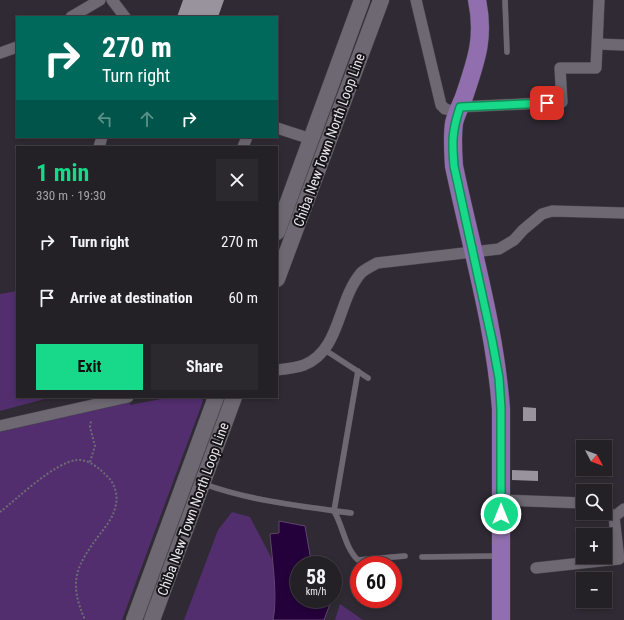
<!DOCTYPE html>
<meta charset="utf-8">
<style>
body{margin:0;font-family:"Roboto Condensed",sans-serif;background:#2b282e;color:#f1f3f6;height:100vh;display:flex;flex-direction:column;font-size:15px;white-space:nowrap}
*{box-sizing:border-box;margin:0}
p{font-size:13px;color:#a3a3a7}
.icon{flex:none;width:22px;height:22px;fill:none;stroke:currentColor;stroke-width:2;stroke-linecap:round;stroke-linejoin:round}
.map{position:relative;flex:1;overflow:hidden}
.side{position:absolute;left:16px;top:146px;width:262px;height:252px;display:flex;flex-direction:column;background:#232026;border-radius:0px;box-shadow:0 2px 6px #0003,0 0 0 1px #403e43}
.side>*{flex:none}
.top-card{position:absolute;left:16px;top:16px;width:262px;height:122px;border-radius:0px;box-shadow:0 2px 6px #0003,0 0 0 1px #403e43;background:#00695c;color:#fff;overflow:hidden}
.needle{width:26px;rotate:131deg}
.tools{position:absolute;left:576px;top:440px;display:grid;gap:8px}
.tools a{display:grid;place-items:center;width:36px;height:36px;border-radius:0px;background:#232026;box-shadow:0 2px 6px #0003,0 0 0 1px #403e43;font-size:20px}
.speed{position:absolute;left:290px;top:556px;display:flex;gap:8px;font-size:20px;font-weight:700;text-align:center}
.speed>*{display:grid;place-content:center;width:52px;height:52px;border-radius:50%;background:#232026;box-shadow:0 2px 6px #0003,0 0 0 1px #403e43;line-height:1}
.speed small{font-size:10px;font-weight:400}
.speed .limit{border:6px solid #d22;background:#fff;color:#111}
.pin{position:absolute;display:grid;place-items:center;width:34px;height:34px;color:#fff;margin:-17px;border-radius:8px;box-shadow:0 2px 6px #0006}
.me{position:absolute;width:44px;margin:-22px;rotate:0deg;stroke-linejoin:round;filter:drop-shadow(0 0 3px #0008)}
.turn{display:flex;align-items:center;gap:14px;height:84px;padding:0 20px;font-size:18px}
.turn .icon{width:52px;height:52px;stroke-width:2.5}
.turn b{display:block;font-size:28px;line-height:34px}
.lanes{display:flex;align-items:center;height:38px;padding:0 20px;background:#0003;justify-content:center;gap:20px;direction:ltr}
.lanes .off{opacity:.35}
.round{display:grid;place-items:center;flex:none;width:42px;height:42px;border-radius:0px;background:#2b282e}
.head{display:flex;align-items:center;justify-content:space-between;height:68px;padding:0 20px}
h1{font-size:24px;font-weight:700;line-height:30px;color:#18d989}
.action{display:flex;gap:8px;margin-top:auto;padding:8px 20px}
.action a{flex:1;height:46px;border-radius:0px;background:#18d989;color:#111;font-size:16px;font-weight:700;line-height:46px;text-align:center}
.action a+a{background:#2b282e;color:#f1f3f6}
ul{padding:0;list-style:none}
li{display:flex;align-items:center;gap:12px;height:56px;padding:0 20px}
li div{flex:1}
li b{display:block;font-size:15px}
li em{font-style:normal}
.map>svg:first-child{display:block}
</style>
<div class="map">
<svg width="624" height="620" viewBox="0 0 624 620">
<rect width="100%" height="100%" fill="#2f2a33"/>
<path fill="#522e6f" d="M 17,291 L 17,397 L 52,397 L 0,411 L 0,294 Z
M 171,397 L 200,397 L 203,401 L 122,620 L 0,620 L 0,432 L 129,401 L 130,405 Z
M 232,512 L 250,517 L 272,559 L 284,605 L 276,620 L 184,620 L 218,530 Z
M 340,604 L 363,620 L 335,620 Z"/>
<path fill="#24013a" stroke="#5f456f" d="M 279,521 L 305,526 L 310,555 L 315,565 L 299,565 L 299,599 L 330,599 L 330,604 L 324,620 L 273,620 C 278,598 272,557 270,534 L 279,533 Z"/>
<path fill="#99939e" d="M 183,0 L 224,0 L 218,17 L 177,17 Z
M 523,407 L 536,408 L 536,421 L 523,421 Z
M 512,470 L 538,471 L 538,481 L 512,480 Z"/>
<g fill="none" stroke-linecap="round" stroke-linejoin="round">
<defs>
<path id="service" d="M 505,0 L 507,52
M 325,350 L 368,378
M 358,371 L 334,511 C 343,526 345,548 358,560 L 405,556
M 204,484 C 251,501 301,506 351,513
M 422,557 L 498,556"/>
<path id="minor" d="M 112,0 L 125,17
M 416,0 L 441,105 L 445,109 L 458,112
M 71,17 L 100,0
M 597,44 L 624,45
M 0,53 L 17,47
M 460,107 L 562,102 L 560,68 L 596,68 L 599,0
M 277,128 L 311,139
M 99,147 L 102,137
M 243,147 L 247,137
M 277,370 C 286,369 296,368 304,365 C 341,350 337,301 361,273 C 365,269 372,266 377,263 L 499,249 L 514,240 L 523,230 L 542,214 L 552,211 L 624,213
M 0,426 L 128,397
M 501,500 L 583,503
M 605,509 L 614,517 L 624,509
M 536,568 L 619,559 L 614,517"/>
<path id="secondary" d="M 277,232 L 362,0
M 277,279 L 381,0
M 134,620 L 216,397
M 152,620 L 234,397"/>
<path id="primary" d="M 477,0 C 485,38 476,61 464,97 C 461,105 456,114 454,123 C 452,138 453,151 454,166 C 471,247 495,327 501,409 L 501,620"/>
</defs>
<use href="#service" stroke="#49454d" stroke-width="6"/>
<use href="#minor" stroke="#49454d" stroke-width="12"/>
<use href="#secondary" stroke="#49454d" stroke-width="17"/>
<use href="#primary" stroke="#49454d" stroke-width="19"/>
<path stroke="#6f6b73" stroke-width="2" stroke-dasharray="2 2" stroke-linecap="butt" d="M 90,462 L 95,446 L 90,427 L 91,421
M 0,512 C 18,498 55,462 77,460 C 88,459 99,468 106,475 C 115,483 119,496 115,508 C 113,518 106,526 100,534 C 76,566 68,581 85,620"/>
<use href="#service" stroke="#6d6872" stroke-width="5.5"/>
<use href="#minor" stroke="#6d6872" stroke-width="11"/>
<use href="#secondary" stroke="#6d6872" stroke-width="16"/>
<use href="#primary" stroke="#916fae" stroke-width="18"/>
</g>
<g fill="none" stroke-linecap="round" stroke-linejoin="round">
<defs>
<path id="route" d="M 501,514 L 501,409 L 499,378 L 492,340 L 454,166 C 452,141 452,131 460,107 L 547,103"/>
</defs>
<use href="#route" stroke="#108d59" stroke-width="10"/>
<use href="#route" stroke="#18d989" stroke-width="7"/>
</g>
<g text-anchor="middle" stroke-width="4" stroke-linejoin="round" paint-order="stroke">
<g font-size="14" fill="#e8e5eb" stroke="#161418">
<text transform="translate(329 140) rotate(-70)" y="5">Chiba New Town North Loop Line</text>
<text transform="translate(193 509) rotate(-70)" y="5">Chiba New Town North Loop Line</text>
</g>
</g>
</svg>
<div class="tools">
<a><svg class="needle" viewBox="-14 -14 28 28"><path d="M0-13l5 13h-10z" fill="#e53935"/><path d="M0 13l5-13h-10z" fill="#a3a3a7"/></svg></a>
<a><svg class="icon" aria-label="search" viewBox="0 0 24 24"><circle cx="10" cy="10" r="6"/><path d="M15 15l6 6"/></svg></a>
<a>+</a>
<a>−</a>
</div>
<div class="speed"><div>58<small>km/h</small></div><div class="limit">60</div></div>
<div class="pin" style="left:547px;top:103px;background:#d93025"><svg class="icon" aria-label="arrive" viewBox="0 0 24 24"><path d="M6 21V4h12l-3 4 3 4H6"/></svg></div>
<svg class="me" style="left:501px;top:514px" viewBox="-20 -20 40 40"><circle r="17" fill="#18d989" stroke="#fff" stroke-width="3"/><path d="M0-11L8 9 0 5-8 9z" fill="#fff"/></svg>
<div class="top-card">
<div class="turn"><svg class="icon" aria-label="right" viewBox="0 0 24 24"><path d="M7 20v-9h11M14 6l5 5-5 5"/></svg><div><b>270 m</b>Turn right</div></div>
<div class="lanes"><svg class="icon off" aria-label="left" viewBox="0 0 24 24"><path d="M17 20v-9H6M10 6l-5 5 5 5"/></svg><svg class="icon off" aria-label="ahead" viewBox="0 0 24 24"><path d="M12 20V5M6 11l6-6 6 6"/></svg><svg class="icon" aria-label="right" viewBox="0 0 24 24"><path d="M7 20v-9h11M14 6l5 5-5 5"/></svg></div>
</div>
<section class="side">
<div class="head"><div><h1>1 min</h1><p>330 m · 19:30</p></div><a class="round"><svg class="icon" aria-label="close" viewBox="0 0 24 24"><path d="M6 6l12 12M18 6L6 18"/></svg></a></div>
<ul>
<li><svg class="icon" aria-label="right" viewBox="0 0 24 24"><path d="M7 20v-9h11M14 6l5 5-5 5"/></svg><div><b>Turn right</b></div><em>270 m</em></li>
<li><svg class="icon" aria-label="arrive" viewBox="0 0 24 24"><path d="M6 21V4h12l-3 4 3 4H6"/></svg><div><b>Arrive at destination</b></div><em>60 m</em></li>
</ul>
<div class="action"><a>Exit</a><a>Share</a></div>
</section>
</div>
